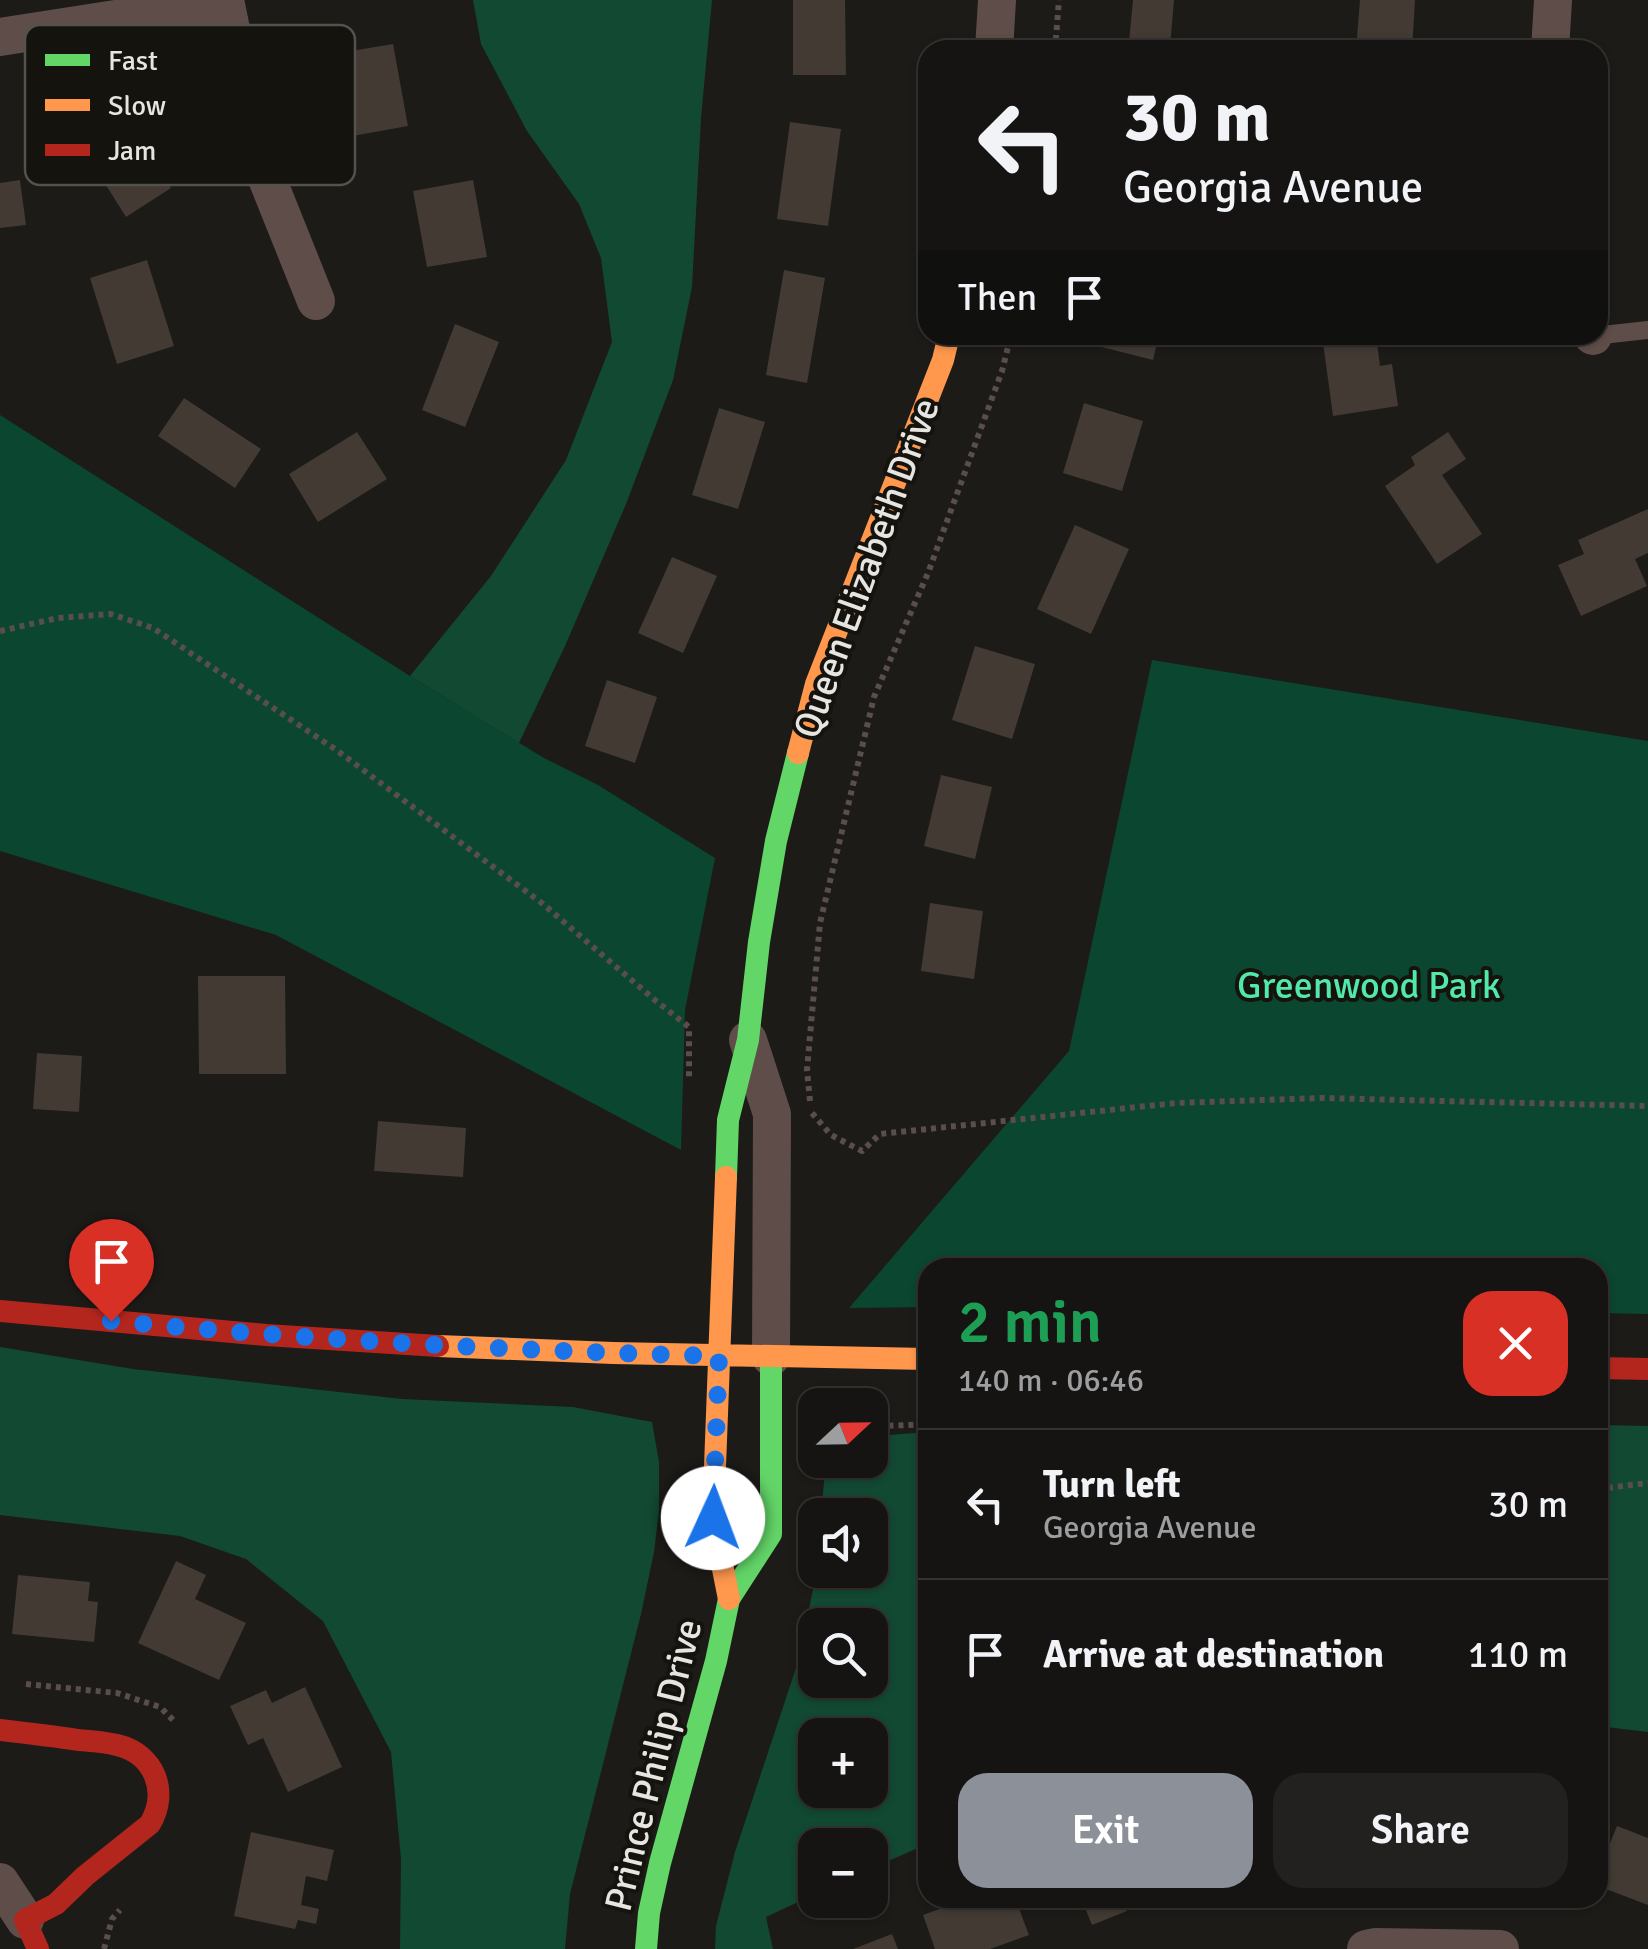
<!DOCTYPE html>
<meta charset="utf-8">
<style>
body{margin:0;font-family:Signika,sans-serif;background:#222120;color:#f1f3f6;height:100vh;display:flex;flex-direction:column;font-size:38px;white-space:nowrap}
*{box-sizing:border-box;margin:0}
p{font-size:32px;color:#9d9e9f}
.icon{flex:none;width:55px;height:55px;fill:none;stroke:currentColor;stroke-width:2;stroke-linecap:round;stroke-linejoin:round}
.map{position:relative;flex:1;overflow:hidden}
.sheet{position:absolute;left:918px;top:1258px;width:690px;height:650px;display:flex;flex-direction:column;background:#151412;border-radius:30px;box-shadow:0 2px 8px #0004,0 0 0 2px #343332}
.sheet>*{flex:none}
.hud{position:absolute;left:918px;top:40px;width:690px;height:305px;border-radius:30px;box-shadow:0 2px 8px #0004,0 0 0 2px #343332;background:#151412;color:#f1f3f6;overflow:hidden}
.needle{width:65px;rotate:68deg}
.tools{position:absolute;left:798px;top:1388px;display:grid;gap:20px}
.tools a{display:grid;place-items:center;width:90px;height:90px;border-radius:20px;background:#151412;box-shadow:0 2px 8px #0004,0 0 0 2px #343332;font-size:50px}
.pin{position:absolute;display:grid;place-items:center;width:85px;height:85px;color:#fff;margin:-102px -42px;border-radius:50% 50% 50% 0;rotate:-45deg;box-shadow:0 0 10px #0007}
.pin .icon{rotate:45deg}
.me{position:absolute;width:110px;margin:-55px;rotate:2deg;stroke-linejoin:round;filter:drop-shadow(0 0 8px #0008)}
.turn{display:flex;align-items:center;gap:35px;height:210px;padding:0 40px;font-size:45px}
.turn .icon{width:130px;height:130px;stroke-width:2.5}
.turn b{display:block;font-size:70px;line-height:85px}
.then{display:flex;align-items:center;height:95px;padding:0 40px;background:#0003;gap:20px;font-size:38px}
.round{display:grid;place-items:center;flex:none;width:105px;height:105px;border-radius:30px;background:#222120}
.head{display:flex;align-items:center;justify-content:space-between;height:170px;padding:0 40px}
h1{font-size:60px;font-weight:600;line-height:75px;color:#1e9e55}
.primary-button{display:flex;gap:20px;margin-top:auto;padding:20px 40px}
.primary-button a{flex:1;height:115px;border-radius:30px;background:#8c9099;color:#fff;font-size:40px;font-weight:600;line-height:115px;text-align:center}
.primary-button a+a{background:#222120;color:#f1f3f6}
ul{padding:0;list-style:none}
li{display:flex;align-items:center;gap:30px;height:150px;padding:0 40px;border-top:2px solid #343332}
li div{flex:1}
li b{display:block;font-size:38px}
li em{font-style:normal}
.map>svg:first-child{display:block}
</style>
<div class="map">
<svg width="1648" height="1949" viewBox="0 0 1648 1949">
<rect width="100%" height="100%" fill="#1c1b18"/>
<path fill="#0b4630" d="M 0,415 L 410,676 L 544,758 L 598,785 L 715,858 L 685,1010 L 681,1150 L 276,935 L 0,851 Z
M 1152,660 L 1648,741 L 1648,1314 L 1598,1313 L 1598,1268 L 928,1268 L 927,1307 L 849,1308 L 1069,1051 Z"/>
<path fill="#124933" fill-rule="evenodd" d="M 473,0 L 712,0 L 701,118 L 692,287 L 673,380 L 626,504 L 565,646 L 519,743 L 410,676 L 491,576 L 566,460 L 612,342 L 601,258 L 579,204 L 527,131 L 481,44 Z
M 0,1347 L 133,1369 L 402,1399 L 573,1407 L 652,1422 L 659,1462 L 659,1511 L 654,1552 L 641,1614 L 570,1894 L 565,1949 L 400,1949 L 401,1859 L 391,1752 L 323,1621 L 246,1559 L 180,1536 L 0,1515 Z
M 1598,1425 L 1648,1426 L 1648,1732 L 1598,1726 Z
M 927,1432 L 927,1844 L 870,1869 L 870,1845 L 815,1845 L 815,1894 L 766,1917 L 773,1949 L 715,1949 L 716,1926 L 735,1852 L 798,1662 L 817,1570 L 870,1570 L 870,1515 L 821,1515 L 825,1471 L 845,1460 L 870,1460 L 870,1446 L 890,1435 ZM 815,1625 L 870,1625 L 870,1680 L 815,1680 ZM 815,1735 L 870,1735 L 870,1790 L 815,1790 Z"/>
<path fill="#423a33" d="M 793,0 L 845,0 L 846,75 L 793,75 Z
M 1133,0 L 1174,0 L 1170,47 L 1129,42 Z
M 1360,0 L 1415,0 L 1412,50 L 1356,50 Z
M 393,44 L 408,126 L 325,141 L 317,100 L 340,95 L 333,54 Z
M 116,102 L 171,188 L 126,217 L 72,131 Z
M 790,122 L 841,129 L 828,226 L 777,219 Z
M 20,180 L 26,225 L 0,228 L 0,183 Z
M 473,180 L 487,257 L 427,267 L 413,191 Z
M 147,260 L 174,346 L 117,364 L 90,278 Z
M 784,270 L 825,278 L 807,383 L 766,375 Z
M 455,324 L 499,342 L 465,427 L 422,410 Z
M 1100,335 L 1159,335 L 1153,360 L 1098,346 Z
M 1322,335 L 1376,335 L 1380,366 L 1392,364 L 1398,406 L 1333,416 Z
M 184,398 L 261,449 L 235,488 L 158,436 Z
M 1084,403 L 1143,421 L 1122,491 L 1063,473 Z
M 719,408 L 765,422 L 738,509 L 692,495 Z
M 357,432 L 387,479 L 318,522 L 289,474 Z
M 1448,432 L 1466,459 L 1442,475 L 1482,534 L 1437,564 L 1385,486 L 1415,465 L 1411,457 Z
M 1648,509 L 1648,553 L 1635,559 L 1647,586 L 1581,616 L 1558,565 L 1584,554 L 1578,540 Z
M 1075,525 L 1129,549 L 1091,634 L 1037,609 Z
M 672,557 L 717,576 L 683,653 L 638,633 Z
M 975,646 L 1035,664 L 1012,739 L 952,720 Z
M 607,680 L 657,697 L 635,763 L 585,746 Z
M 941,775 L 992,787 L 975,859 L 924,846 Z
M 930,903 L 983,911 L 974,979 L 921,971 Z
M 198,976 L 285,976 L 286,1074 L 199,1074 Z
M 37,1053 L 82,1056 L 79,1112 L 33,1109 Z
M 378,1121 L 466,1128 L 463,1177 L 374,1171 Z
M 176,1561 L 206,1575 L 195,1599 L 246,1623 L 219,1680 L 138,1643 Z
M 18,1575 L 90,1582 L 88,1601 L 98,1602 L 94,1642 L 12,1634 Z
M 305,1687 L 342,1767 L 288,1792 L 263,1738 L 248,1745 L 230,1706 L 266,1690 L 272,1703 Z
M 1617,1826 L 1648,1838 L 1648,1905 L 1598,1886 L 1598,1873 Z
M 251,1832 L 334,1850 L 327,1881 L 306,1876 L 301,1905 L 319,1909 L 316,1924 L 298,1920 L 295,1929 L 234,1916 Z
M 954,1898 L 1015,1898 L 1029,1935 L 990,1949 L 935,1949 L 923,1915 L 956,1903 Z
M 1081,1898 L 1136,1898 L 1123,1903 L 1127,1911 L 1092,1925 Z
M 892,1934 L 898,1949 L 853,1949 Z"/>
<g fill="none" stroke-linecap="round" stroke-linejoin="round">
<path stroke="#594e4b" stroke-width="6" stroke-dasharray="5 5" stroke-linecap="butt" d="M 1055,50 L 1059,0
M 0,631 L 58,618 L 111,614 L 153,628 L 335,749 L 543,904 L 656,1001 L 689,1027 L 689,1080
M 810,1101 L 807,1070 L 820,923 L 874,697 L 928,573 L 1002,371 L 1011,335
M 812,1113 L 831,1135 L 862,1151 L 880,1134 L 1176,1103 L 1321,1098 L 1648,1106
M 870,1433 L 885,1426 L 928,1424
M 1598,1489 L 1648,1483
M 26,1684 L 117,1693 L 160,1707 L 175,1722
M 104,1949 L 112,1919 L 120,1910"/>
<path stroke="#5f4d49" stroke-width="18" d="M 1593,336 L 1648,330"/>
<path stroke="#5f4d49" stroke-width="38" d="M 225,0 L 256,151 L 316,301
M 0,37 L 122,18 L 224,6
M 994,50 L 997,0
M 1550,50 L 1553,0
M 1592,335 L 1593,336
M 748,1040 L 772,1114 L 771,1357
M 0,1882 L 25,1920
M 1366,1949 L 1375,1947 L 1500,1949"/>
<path stroke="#63d668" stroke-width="22" d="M 726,1177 L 728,1120 L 748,1040 L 759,942 L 776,841 L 798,753
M 646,1949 L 649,1913 L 660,1863 L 716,1661 L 729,1599 L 771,1534 L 771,1357"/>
<path stroke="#ff974d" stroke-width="22" d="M 798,753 L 816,684 L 943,360 L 949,335
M 726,1177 L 713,1519 L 729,1599
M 438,1346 L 613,1353 L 928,1359"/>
<path stroke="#b3261e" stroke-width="22" d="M 0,1311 L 266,1335 L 438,1346
M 1598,1368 L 1648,1369
M 0,1730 C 26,1733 52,1736 78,1740 C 91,1741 105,1742 117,1745 C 155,1754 169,1792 150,1824 L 85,1876 L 56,1904 L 25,1920 L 38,1949"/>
</g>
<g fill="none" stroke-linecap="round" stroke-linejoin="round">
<path stroke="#1a73e8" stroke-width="18" stroke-dasharray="0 32.4" d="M 111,1321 C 314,1340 516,1351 719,1356 L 713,1518"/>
</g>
<g text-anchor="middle" stroke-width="8" stroke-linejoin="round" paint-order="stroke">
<g font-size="38" fill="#e6e5e1" stroke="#15130e">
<text transform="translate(866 568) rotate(-70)" y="13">Queen Elizabeth Drive</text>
<text transform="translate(653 1765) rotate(-76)" y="13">Prince Philip Drive</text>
</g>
<g font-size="38" fill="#50e9aa" stroke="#15130e">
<text x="1369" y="998">Greenwood Park</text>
</g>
</g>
<rect x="25" y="25" width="330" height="160" rx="15" fill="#15130e" stroke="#54524d" stroke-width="2.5"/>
<rect x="45" y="54" width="45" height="12" fill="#63d668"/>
<rect x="45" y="99" width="45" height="12" fill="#ff974d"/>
<rect x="45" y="144" width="45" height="12" fill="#b3261e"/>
<g font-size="28" fill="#e6e5e1">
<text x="108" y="70">Fast</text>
<text x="108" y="115">Slow</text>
<text x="108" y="160">Jam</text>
</g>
</svg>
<div class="tools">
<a><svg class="needle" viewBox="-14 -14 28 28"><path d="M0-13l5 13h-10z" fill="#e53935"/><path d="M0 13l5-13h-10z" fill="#9d9e9f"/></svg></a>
<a><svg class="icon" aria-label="sound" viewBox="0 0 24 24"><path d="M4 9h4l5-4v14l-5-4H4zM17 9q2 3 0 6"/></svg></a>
<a><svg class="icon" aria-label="search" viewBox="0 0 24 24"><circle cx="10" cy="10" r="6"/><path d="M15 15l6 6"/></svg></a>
<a>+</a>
<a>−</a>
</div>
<div class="pin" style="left:111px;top:1321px;background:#d93025"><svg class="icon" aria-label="arrive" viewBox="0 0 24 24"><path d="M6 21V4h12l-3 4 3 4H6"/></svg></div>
<svg class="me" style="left:713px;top:1518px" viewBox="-20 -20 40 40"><circle r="19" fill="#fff"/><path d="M0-13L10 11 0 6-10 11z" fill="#1a73e8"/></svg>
<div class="hud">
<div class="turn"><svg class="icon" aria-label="left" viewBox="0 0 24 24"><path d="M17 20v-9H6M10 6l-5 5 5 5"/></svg><div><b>30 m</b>Georgia Avenue</div></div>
<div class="then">Then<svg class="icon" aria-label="arrive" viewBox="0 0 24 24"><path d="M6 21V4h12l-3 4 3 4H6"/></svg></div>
</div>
<section class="sheet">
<div class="head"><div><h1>2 min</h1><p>140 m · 06:46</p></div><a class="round" style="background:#d93025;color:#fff"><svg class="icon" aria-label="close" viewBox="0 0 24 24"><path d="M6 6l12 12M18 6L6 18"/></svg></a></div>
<ul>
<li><svg class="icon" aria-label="left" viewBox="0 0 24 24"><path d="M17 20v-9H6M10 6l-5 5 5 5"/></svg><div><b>Turn left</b><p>Georgia Avenue</p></div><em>30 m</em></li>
<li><svg class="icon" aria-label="arrive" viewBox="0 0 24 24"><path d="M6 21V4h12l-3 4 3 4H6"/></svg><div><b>Arrive at destination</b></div><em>110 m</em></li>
</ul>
<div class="primary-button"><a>Exit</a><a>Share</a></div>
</section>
</div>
